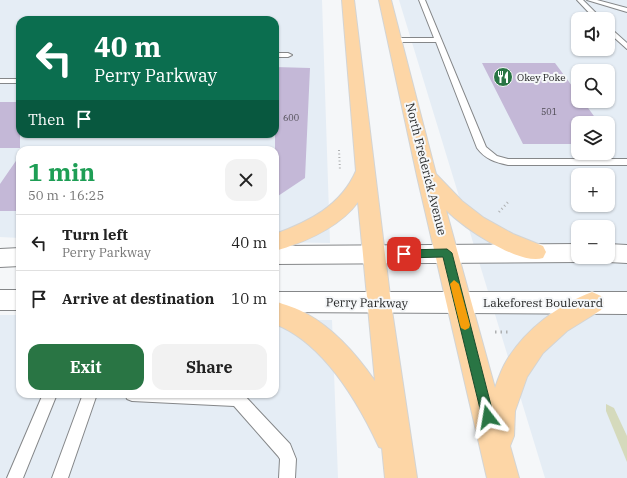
<!DOCTYPE html>
<meta charset="utf-8">
<style>
body{margin:0;font-family:"IBM Plex Serif",serif;background:#f2f2f2;color:#222;height:100vh;display:flex;flex-direction:column;font-size:15px;white-space:nowrap}
*{box-sizing:border-box;margin:0}
p{font-size:13px;color:#767676}
.icon{flex:none;width:22px;height:22px;fill:none;stroke:currentColor;stroke-width:2;stroke-linecap:round;stroke-linejoin:round}
.map{position:relative;flex:1;overflow:hidden}
.side{position:absolute;left:16px;top:146px;width:263px;height:252px;display:flex;flex-direction:column;background:#fff;border-radius:12px;box-shadow:0 1px 3px #0004}
.side>*{flex:none}
.hud{position:absolute;left:16px;top:16px;width:263px;height:122px;border-radius:12px;box-shadow:0 1px 3px #0004;background:#0b6e4f;color:#fff;overflow:hidden}
.controls{position:absolute;left:571px;top:12px;display:grid;gap:8px}
.controls a{display:grid;place-items:center;width:44px;height:44px;border-radius:8px;background:#fff;box-shadow:0 1px 3px #0004;font-size:20px}
.pin{position:absolute;display:grid;place-items:center;width:34px;height:34px;color:#fff;margin:-17px;border-radius:8px;box-shadow:0 2px 6px #0006}
.me{position:absolute;width:44px;margin:-22px;rotate:346deg;stroke-linejoin:round;filter:drop-shadow(0 0 3px #0008)}
.turn{display:flex;align-items:center;gap:14px;height:84px;padding:0 12px;font-size:18px}
.turn .icon{width:52px;height:52px;stroke-width:2.5}
.turn b{display:block;font-size:28px;line-height:34px}
.then{display:flex;align-items:center;height:38px;padding:0 12px;background:#0003;gap:8px;font-size:15px}
.round{display:grid;place-items:center;flex:none;width:42px;height:42px;border-radius:12px;background:#f2f2f2}
.summary{display:flex;align-items:center;justify-content:space-between;height:68px;padding:0 12px}
h1{font-size:24px;font-weight:700;line-height:30px;color:#1e9e55}
.button{display:flex;gap:8px;margin-top:auto;padding:8px 12px}
.button a{flex:1;height:46px;border-radius:12px;background:#297544;color:#fff;font-size:16px;font-weight:700;line-height:46px;text-align:center}
.button a+a{background:#f2f2f2;color:#222}
ul{padding:0;list-style:none}
li{display:flex;align-items:center;gap:12px;height:56px;padding:0 12px;border-top:1px solid #e0e0e0}
li div{flex:1}
li b{display:block;font-size:15px}
li em{font-style:normal}
.map>svg:first-child{display:block}
</style>
<div class="map">
<svg width="627" height="478" viewBox="0 0 627 478">
<rect width="100%" height="100%" fill="#f5f7f9"/>
<path fill="#e5edf5" fill-rule="evenodd" d="M 0,0 L 322,0 L 330,243 L 275,242 L 275,150 L 20,150 L 20,238 L 0,237 ZM 20,20 L 275,20 L 275,134 L 20,134 Z
M 399,0 L 627,0 L 627,478 L 545,478 ZM 578,19 L 608,19 L 608,49 L 578,49 ZM 578,71 L 608,71 L 608,101 L 578,101 ZM 578,123 L 608,123 L 608,153 L 578,153 ZM 578,175 L 608,175 L 608,205 L 578,205 ZM 578,227 L 608,227 L 608,257 L 578,257 Z
M 0,315 L 20,315 L 20,394 L 275,394 L 275,320 L 332,320 L 338,478 L 0,478 Z"/>
<path fill="#d5dabc" d="M 606,404 L 614,408 L 627,436 L 627,462 L 606,411 Z"/>
<path fill="#c4b8d7" d="M 482,63 L 555,63 L 578,94 L 578,101 L 583,101 L 599,123 L 578,123 L 578,144 L 523,144 Z
M 275,67 L 310,68 L 305,178 L 275,198 Z
M 0,102 L 20,102 L 20,148 L 0,148 Z
M 20,155 L 20,211 L 0,211 L 0,184 Z"/>
<g fill="none" stroke-linecap="round" stroke-linejoin="round">
<defs>
<path id="service" d="M 419,0 L 425,0 L 486,147 L 497,156 L 508,159 L 627,159 L 627,165 L 508,165 C 495,162 485,159 477,148 L 436,42 L 395,42 L 392,40 L 395,38 L 434,38 Z
M 577,0 L 583,0 L 602,19 L 595,19 Z
M 587,0 L 597,0 L 627,8 L 627,12 Z
M 608,26 L 627,43 L 627,49 L 608,32 Z
M 275,53 L 288,53 L 292,55 L 288,57 L 275,57 Z
M 0,79 L 20,79 L 20,83 L 0,83 Z
M 43,394 L 57,394 L 23,478 L 7,478 Z
M 83,394 L 97,394 L 68,478 L 52,478 Z
M 125,394 L 244,395 L 290,444 L 296,459 L 295,478 L 279,478 L 280,459 L 278,456 L 234,406 L 132,401 L 127,399 Z"/>
<path id="tertiary" d="M 578,244 L 578,257 L 587,257 L 586,259 L 578,262 L 275,264 L 275,246 Z
M 608,244 L 627,245 L 627,263 L 608,262 L 600,259 L 599,257 L 608,257 Z
M 20,248 L 20,266 L 0,267 L 0,249 Z
M 0,290 L 20,290 L 20,310 L 0,310 Z
M 275,292 L 627,292 L 627,314 L 275,312 Z"/>
<path id="primary" d="M 342,0 L 354,0 L 391,304 L 417,478 L 385,478 L 382,448 L 379,447 C 358,402 324,343 275,324 L 275,301 C 285,305 297,308 307,314 C 334,329 357,355 375,381 L 358,202 C 339,228 305,242 275,251 L 275,234 C 308,222 341,206 356,171 Z
M 379,0 L 391,0 L 436,174 L 462,201 L 484,218 L 513,234 L 543,246 L 546,252 L 543,258 C 519,266 463,227 446,210 L 495,388 C 498,379 502,368 507,360 C 526,329 558,305 592,292 L 601,296 L 604,303 L 601,310 L 567,331 L 543,353 L 527,377 L 515,411 L 514,436 L 510,446 L 519,478 L 487,478 L 417,176 Z"/>
</defs>
<use href="#service" stroke="#858789" stroke-width="2"/>
<use href="#tertiary" stroke="#858789" stroke-width="2"/>
<use href="#primary" stroke="#d3d4d4" stroke-width="2"/>
<path stroke="#aeb0b1" stroke-width="2" stroke-dasharray="1 2.5" stroke-linecap="butt" d="M 339,150 L 340,171"/>
<path stroke="#aeb0b1" stroke-width="2.5" stroke-dasharray="1 3" stroke-linecap="butt" d="M 499,212 L 509,201"/>
<path stroke="#aeb0b1" stroke-width="3" stroke-dasharray="1.5 4" stroke-linecap="butt" d="M 495,332 L 511,332"/>
<use href="#service" fill="#fff" fill-rule="evenodd"/>
<use href="#tertiary" fill="#fff" fill-rule="evenodd"/>
<use href="#primary" fill="#fdd6a6" fill-rule="evenodd"/>
</g>
<path fill="#297544" stroke="#1b4c2c" d="M 447,249 L 452,253 L 494,417 L 492,421 L 488,423 L 484,421 L 482,417 L 443,257 L 404,258 L 399,254 L 404,250 Z"/>
<path fill="#f59e0b" d="M 454,280 L 459,284 L 470,325 L 469,328 L 465,330 L 461,328 L 460,325 L 450,284 Z"/>
<defs>
<symbol id="restaurant-disc" viewBox="-11 -11 22 22"><circle r="9.5" fill="#297544" stroke="#f5f7f9"/><path d="M-5-6h1v4h1v-4h1v4h1v-4h1v5L-1.5 .5V6h-2V.5L-5-1ZM5-6V6H3V1.5H1.5Q1.5-4 5-6Z" fill="#fff"/></symbol>
</defs>
<g fill-rule="evenodd">
<use href="#restaurant-disc" x="492" y="66" width="22" height="22"/>
</g>
<g text-anchor="middle" stroke-width="4" stroke-linejoin="round" paint-order="stroke">
<g font-size="9" fill="#4d4a52">
<text x="549" y="115">501</text>
<text x="291" y="121">600</text>
</g>
<g font-size="10" fill="#252626" stroke="#f5f7f9" text-anchor="start">
<text x="517" y="81">Okey Poke</text>
</g>
<g font-size="12" fill="#252626" stroke="#f5f7f9">
<text transform="translate(426 169) rotate(76)" y="4">North Frederick Avenue</text>
<text transform="translate(367 303) rotate(1)" y="4">Perry Parkway</text>
<text x="543" y="307">Lakeforest Boulevard</text>
</g>
</g>
</svg>
<div class="controls">
<a><svg class="icon" aria-label="sound" viewBox="0 0 24 24"><path d="M4 9h4l5-4v14l-5-4H4zM17 9q2 3 0 6"/></svg></a>
<a><svg class="icon" aria-label="search" viewBox="0 0 24 24"><circle cx="10" cy="10" r="6"/><path d="M15 15l6 6"/></svg></a>
<a><svg class="icon" aria-label="layers" viewBox="0 0 24 24"><path d="M12 4l9 5-9 5-9-5zM3 14l9 5 9-5"/></svg></a>
<a>+</a>
<a>−</a>
</div>
<div class="pin" style="left:404px;top:254px;background:#d93025"><svg class="icon" aria-label="arrive" viewBox="0 0 24 24"><path d="M6 21V4h12l-3 4 3 4H6"/></svg></div>
<svg class="me" style="left:488px;top:417px" viewBox="-20 -20 40 40"><path d="M0-17L14 15 0 8-14 15z" fill="#297544" stroke="#fff" stroke-width="4"/></svg>
<div class="hud">
<div class="turn"><svg class="icon" aria-label="left" viewBox="0 0 24 24"><path d="M17 20v-9H6M10 6l-5 5 5 5"/></svg><div><b>40 m</b>Perry Parkway</div></div>
<div class="then">Then<svg class="icon" aria-label="arrive" viewBox="0 0 24 24"><path d="M6 21V4h12l-3 4 3 4H6"/></svg></div>
</div>
<section class="side">
<div class="summary"><div><h1>1 min</h1><p>50 m · 16:25</p></div><a class="round"><svg class="icon" aria-label="close" viewBox="0 0 24 24"><path d="M6 6l12 12M18 6L6 18"/></svg></a></div>
<ul>
<li><svg class="icon" aria-label="left" viewBox="0 0 24 24"><path d="M17 20v-9H6M10 6l-5 5 5 5"/></svg><div><b>Turn left</b><p>Perry Parkway</p></div><em>40 m</em></li>
<li><svg class="icon" aria-label="arrive" viewBox="0 0 24 24"><path d="M6 21V4h12l-3 4 3 4H6"/></svg><div><b>Arrive at destination</b></div><em>10 m</em></li>
</ul>
<div class="button"><a>Exit</a><a>Share</a></div>
</section>
</div>
